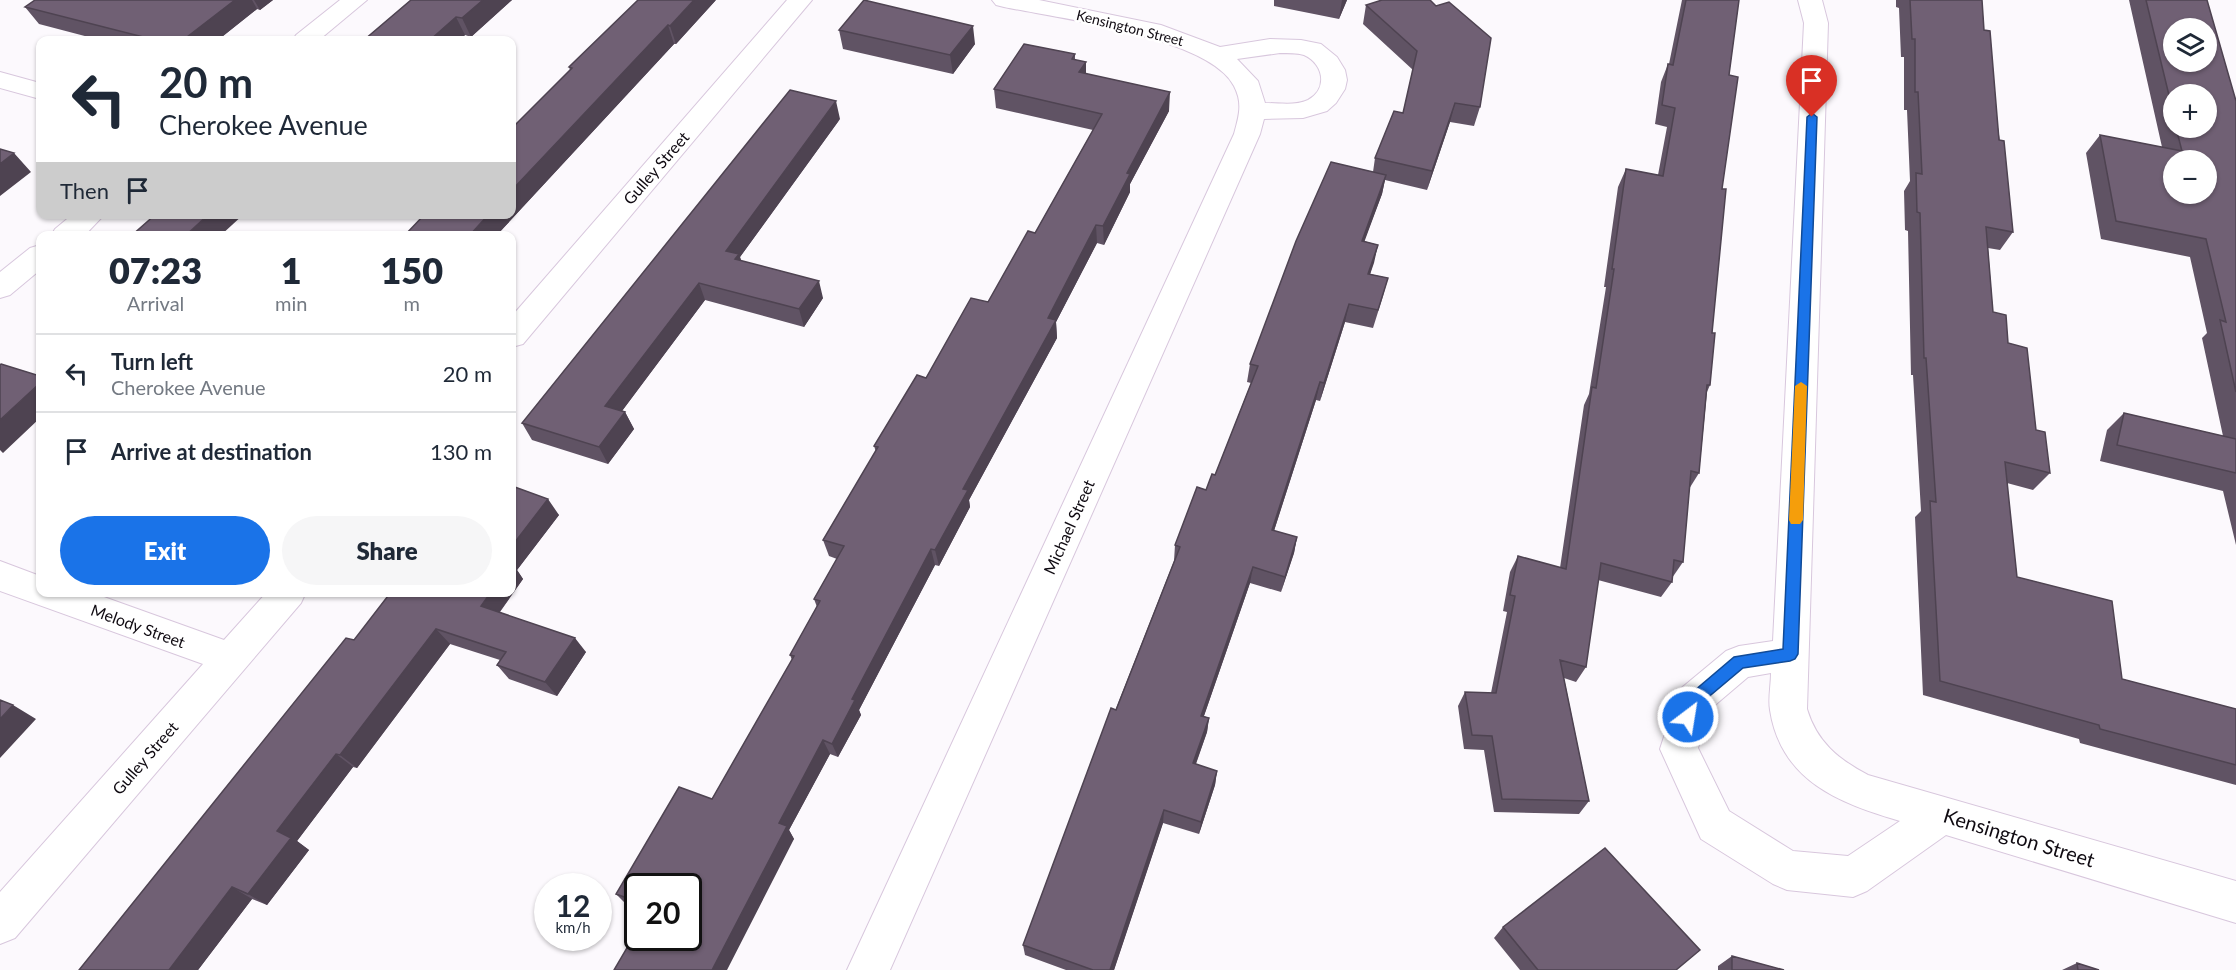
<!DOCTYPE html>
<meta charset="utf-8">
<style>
body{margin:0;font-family:Lato,sans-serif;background:#f6f6f7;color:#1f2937;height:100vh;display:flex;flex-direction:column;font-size:22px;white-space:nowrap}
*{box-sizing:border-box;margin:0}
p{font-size:20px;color:#747a83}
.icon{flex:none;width:33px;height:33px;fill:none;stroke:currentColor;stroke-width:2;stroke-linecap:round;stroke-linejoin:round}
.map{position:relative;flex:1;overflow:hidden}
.drawer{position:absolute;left:36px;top:231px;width:480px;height:366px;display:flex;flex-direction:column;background:#fff;border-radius:12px;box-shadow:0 2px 4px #0004}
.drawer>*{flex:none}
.hud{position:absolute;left:36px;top:36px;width:480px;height:183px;border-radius:12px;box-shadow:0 2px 4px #0004;background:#fff;color:#1f2937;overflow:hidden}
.controls{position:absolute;left:2163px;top:18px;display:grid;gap:12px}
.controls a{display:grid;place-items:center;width:54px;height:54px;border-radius:50%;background:#fff;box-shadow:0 2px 4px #0004;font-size:30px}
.speed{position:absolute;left:534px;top:873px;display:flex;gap:12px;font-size:30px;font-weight:700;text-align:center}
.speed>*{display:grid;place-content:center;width:78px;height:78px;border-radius:50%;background:#fff;box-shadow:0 2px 4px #0004;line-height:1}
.speed small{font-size:15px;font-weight:400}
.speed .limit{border:3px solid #111;border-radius:9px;background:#fff;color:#111}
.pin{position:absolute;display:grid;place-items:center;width:51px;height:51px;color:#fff;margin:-62px -26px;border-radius:50% 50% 50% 0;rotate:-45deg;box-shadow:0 0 6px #0007}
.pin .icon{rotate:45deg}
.me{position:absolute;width:66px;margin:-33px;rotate:31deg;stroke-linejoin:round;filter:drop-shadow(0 0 4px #0008)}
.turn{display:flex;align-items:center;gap:21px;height:126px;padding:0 24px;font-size:27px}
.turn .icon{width:78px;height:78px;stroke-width:2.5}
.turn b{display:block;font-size:42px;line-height:51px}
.then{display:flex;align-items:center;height:57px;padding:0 24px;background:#0003;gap:12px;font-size:22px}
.eta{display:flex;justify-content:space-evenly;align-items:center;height:102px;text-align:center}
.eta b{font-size:36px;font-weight:800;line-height:42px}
.cta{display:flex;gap:12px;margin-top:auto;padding:12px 24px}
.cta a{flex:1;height:69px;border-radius:36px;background:#1a73e8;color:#fff;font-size:24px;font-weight:800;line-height:69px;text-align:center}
.cta a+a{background:#f6f6f7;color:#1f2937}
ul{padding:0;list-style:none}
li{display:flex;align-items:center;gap:18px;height:78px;padding:0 24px;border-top:2px solid #e0e1e3}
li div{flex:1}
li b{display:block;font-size:22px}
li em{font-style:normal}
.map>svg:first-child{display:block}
</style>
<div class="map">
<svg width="2236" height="970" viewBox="0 0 2236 970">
<rect width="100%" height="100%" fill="#fcf9fd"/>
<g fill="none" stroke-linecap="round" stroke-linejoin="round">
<defs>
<path id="minor" d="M 340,0 L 367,0 L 319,40 L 293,40 L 296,35 Z
M 787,0 L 812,0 L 523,344 L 512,347 L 512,316 Z
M 992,0 L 1039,0 L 1161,25 L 1220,47 L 1270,39 L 1301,40 L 1321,44 L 1337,57 L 1345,70 L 1347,80 L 1345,89 L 1336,103 L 1327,111 L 1303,118 L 1264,119 L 1260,134 L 890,970 L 847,970 L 1234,134 C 1239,116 1243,103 1234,86 C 1209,37 1056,18 1004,7 L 996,5 ZM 1280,53 C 1288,53 1297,53 1304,55 C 1324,64 1328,89 1308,100 C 1296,106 1278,103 1265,103 L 1258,81 L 1237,59 Z
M 1798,0 L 1822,0 L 1828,23 L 1807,709 C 1817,742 1838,759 1868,775 L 2236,881 L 2236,923 L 1946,835 L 1867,891 L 1853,897 L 1787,890 L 1773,884 L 1701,839 L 1660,749 L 1679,690 L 1726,651 L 1739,646 L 1773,641 L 1804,23 ZM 1771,673 C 1771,685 1768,699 1770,710 C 1781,781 1839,803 1900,821 L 1848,856 L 1793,851 L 1729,811 L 1698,748 L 1708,711 L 1748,677 Z
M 0,72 L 40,83 L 40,99 L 0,88 Z
M 73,214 L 105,214 L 84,236 L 51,236 L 55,229 Z
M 40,245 L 40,270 L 10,295 L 0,298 L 0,272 L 30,248 Z
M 0,561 L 40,576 L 40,592 L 90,592 L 224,640 L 267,592 L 306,592 L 301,603 L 15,938 L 0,944 L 0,892 L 203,664 L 0,591 Z"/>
</defs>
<use href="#minor" stroke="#d8c7dd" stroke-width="2"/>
<use href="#minor" fill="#fff" fill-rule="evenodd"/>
</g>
<path fill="#605364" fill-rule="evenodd" d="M 35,0 L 273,0 L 260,10 L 257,9 L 218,40 L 100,40 L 39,24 L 25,7 Z
M 411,0 L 512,0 L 471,37 L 465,35 L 460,40 L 364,40 Z
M 716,0 L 676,44 L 674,44 L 496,236 L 404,236 L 570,70 L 569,67 Z
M 1274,0 L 1347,0 L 1339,19 L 1274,6 Z
M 1682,0 L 1739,0 L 1729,75 L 1722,189 L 1712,333 L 1710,385 L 1707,392 L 1699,473 L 1689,489 L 1683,562 L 1672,578 L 1672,582 L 1661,597 L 1598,580 L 1586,667 L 1576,682 L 1564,678 L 1589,801 L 1579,814 L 1494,812 L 1484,750 L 1464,749 L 1458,706 L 1465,692 L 1491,693 L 1507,612 L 1503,611 L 1510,572 L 1518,556 L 1560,568 L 1584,405 L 1589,394 L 1606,287 L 1604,287 L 1618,187 L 1626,169 L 1658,175 L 1667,127 L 1655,124 L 1661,82 L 1668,64 L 1669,64 Z
M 1896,0 L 1982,0 L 1984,30 L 2013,232 L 2000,250 L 1988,248 L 1993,312 L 2008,343 L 2050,473 L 2033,490 L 2007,483 L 2017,577 L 2122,679 L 2236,709 L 2236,785 L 2080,743 L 2079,739 L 1923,695 L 1915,517 L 1921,511 L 1913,375 L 1911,375 L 1908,231 L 1905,230 L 1904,191 L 1910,181 L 1907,110 L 1904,110 L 1904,57 L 1901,57 L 1899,8 L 1896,7 Z
M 2129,0 L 2207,0 L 2236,101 L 2236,545 L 2223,491 L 2100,461 L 2107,430 L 2124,413 L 2223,436 L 2202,338 L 2207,333 L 2190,257 L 2101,239 L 2086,153 L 2100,135 L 2162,147 ZM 2174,94 L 2206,128 L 2174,128 Z
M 1366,5 L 1480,107 L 1474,126 L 1450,122 L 1427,190 L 1385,180 L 1382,194 L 1364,241 L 1378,245 L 1370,274 L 1388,278 L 1383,296 L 1373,328 L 1345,322 L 1320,401 L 1316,400 L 1274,531 L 1297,537 L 1294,553 L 1281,592 L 1250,583 L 1204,716 L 1209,718 L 1207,732 L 1196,764 L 1217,771 L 1215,785 L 1199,834 L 1163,823 L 1114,970 L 1066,970 L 1025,955 L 1023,945 L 1174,561 L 1175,545 L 1206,490 L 1215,475 L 1251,383 L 1247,382 L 1250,364 L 1373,172 L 1375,158 L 1403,113 L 1413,70 L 1363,24 Z
M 839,30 L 975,44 L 953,74 L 843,49 Z
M 1075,54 L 1075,59 L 1086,74 L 1169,111 L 1130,184 L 1130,192 L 1104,245 L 1097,243 L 1056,322 L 1057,338 L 969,500 L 970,507 L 939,566 L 935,565 L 859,710 L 861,715 L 838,757 L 830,754 L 789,830 L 794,839 L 688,938 L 638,886 L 638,909 L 627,905 L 616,894 L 712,799 L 792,660 L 790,655 L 817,607 L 814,599 L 837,559 L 829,556 L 823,540 L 876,452 L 874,446 L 926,378 L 988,302 L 1035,233 L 1093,130 L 996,108 L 994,89 Z
M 840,119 L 740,257 L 741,261 L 823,298 L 804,327 L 705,300 L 622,411 L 625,412 L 634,429 L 608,464 L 532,440 L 522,423 Z
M 262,214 L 277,214 L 274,218 Z
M 512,486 L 559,515 L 517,570 L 523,579 L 500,612 L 586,652 L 557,696 L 509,679 L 497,665 L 500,660 L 450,644 L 357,768 L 353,767 L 297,841 L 309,850 L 267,905 L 252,899 L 198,970 L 79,970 L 354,640 Z
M 1503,927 L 1676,970 L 1520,970 L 1494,938 Z
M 1732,956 L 1784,970 L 1718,970 L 1718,966 Z
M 2077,963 L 2099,970 L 2062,970 Z"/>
<path fill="#4e4351" d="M 235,0 L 252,0 L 257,9 L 218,40 L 183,40 Z
M 254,0 L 273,0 L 260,10 Z
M 483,0 L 512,0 L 471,37 L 462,18 Z
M 694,0 L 716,0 L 676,44 L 670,26 Z
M 1342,0 L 1347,0 L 1339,19 Z
M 456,17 L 465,35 L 460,40 L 430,40 Z
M 668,25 L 674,44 L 496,236 L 469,236 L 489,214 L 512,214 L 512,190 Z
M 973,26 L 975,44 L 953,74 L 950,55 Z
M 1086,62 L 1086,80 L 1079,72 Z
M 1170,92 L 1169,111 L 1130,184 L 1130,192 L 1104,245 L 1103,226 L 1127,173 Z
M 836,101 L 840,119 L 740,257 L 745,272 L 726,251 Z
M 1455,103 L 1450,122 L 1427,190 L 1432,171 Z
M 14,153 L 31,172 L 0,196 L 0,164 Z
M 1386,175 L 1382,194 L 1358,259 L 1362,241 Z
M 209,214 L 244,214 L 220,236 L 185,236 Z
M 1096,225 L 1097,243 L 1056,322 L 1057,338 L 969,500 L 970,507 L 939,566 L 935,550 L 963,489 L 1048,318 Z
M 1378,245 L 1374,263 L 1364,292 L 1368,274 Z
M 819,281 L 823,298 L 804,327 L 799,309 Z
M 699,283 L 705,300 L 613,423 L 605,406 Z
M 1349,304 L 1345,322 L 1320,401 L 1324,383 Z
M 1320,382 L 1316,400 L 1269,546 L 1272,530 Z
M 40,383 L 40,418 L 3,453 L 0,450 L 0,420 Z
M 625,412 L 634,429 L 608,464 L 599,447 Z
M 548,499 L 559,515 L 517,570 L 523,579 L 493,621 L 481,606 L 491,592 L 512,592 L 512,546 Z
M 1297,537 L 1294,553 L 1281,592 L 1285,577 Z
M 931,549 L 935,565 L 859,710 L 861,715 L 838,757 L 832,744 L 852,699 Z
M 1253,567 L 1250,583 L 1199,730 L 1201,716 Z
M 436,629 L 450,644 L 357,768 L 340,755 Z
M 575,638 L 586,652 L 557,696 L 545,682 Z
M 13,705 L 36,719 L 0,758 L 0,719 Z
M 1209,718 L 1207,732 L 1191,777 L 1193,763 Z
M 823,740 L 830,754 L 789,830 L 794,839 L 727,970 L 712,970 L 779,823 Z
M 336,754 L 353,767 L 297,841 L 309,850 L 267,905 L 248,894 L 277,831 Z
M 1217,771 L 1215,785 L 1199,834 L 1201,822 Z
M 1164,810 L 1163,823 L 1114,970 L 1110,970 Z
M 232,887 L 252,899 L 198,970 L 169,970 Z"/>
<path fill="#706074" stroke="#4e4351" stroke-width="1.5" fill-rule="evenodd" d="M 35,0 L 235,0 L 183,40 L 155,40 L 25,7 Z
M 411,0 L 483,0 L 462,18 L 456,17 L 430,40 L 364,40 Z
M 638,0 L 694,0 L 670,26 L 668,25 L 512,190 L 512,128 L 572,68 L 569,67 Z
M 864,0 L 973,26 L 950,55 L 839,30 Z
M 1382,0 L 1430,0 L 1436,6 L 1449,2 L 1491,38 L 1480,107 L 1455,103 L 1432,171 L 1375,158 L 1394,111 L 1403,113 L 1417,51 L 1366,5 Z
M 1686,0 L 1739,0 L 1729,75 L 1738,77 L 1722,189 L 1726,189 L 1712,333 L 1715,333 L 1710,385 L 1707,385 L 1699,473 L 1691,471 L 1683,562 L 1674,560 L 1672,582 L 1601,563 L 1586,667 L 1560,660 L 1589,801 L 1502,799 L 1492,736 L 1472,735 L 1465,692 L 1496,693 L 1515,596 L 1510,595 L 1518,556 L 1566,569 L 1592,387 L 1596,388 L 1614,269 L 1612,269 L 1626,169 L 1663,176 L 1675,108 L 1662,105 L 1668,64 L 1673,65 Z
M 1910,0 L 1982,0 L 1984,30 L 1990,31 L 1999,140 L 2004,141 L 2013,232 L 1986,227 L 1993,312 L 2006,315 L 2008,343 L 2027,348 L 2036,430 L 2045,432 L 2050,473 L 2005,462 L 2017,577 L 2112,601 L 2122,679 L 2236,709 L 2236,765 L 2100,729 L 2099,725 L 1940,681 L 1930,501 L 1936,502 L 1926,358 L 1924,358 L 1920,213 L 1917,212 L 1916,173 L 1922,174 L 1918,92 L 1915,92 L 1915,39 L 1912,39 Z
M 2146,0 L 2207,0 L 2236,101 L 2236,392 L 2220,320 L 2226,322 L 2206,239 L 2116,221 L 2100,135 L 2182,151 L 2176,128 L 2206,128 L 2206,94 L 2174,94 L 2174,116 ZM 2174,28 L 2206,28 L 2206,62 L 2174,62 ZM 2174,160 L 2206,160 L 2206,194 L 2174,194 Z
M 1024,44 L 1075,54 L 1072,59 L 1086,62 L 1079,72 L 1170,92 L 1127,173 L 1130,174 L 1103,226 L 1096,225 L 1048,318 L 1056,320 L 963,489 L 968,490 L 935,550 L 931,549 L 852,699 L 855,700 L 832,744 L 823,740 L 779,823 L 787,826 L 712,970 L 614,970 L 638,929 L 638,938 L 688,938 L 688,886 L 638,886 L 638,902 L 616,894 L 679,787 L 712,799 L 794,656 L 790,655 L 820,601 L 814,599 L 844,546 L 823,540 L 878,447 L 874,446 L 917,375 L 926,378 L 971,298 L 988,302 L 1028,231 L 1035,233 L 1102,114 L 994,89 Z
M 790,90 L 836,101 L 726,251 L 739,254 L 735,259 L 819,281 L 799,309 L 699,283 L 605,406 L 625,412 L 599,447 L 522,423 Z
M 0,149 L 14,153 L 0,164 Z
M 1331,162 L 1386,175 L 1362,241 L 1378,245 L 1368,274 L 1388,278 L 1378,310 L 1349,304 L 1324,383 L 1320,382 L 1272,530 L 1297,537 L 1285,577 L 1253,567 L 1201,716 L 1209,718 L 1193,763 L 1217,771 L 1201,822 L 1164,810 L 1110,970 L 1093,970 L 1023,945 L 1111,708 L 1116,710 L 1180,547 L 1175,545 L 1197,487 L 1206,490 L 1212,474 L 1215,475 L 1258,366 L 1250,364 L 1296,241 Z
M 156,214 L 209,214 L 185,236 L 131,236 Z
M 425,214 L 489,214 L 469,236 L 404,236 Z
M 1,364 L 40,376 L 40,383 L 0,420 L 0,365 Z
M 2124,413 L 2236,439 L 2236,473 L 2117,445 Z
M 512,486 L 548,499 L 512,546 Z
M 391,592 L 491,592 L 481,606 L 575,638 L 545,682 L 497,665 L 506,652 L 436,629 L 340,755 L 336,754 L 277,831 L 291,838 L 248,894 L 232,887 L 169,970 L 79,970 L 346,638 L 354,640 Z
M 0,700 L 13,705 L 0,719 Z
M 1605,848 L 1700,950 L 1676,970 L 1538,970 L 1503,927 Z
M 1732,956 L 1784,970 L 1732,970 Z
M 2077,963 L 2099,970 L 2078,970 Z"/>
<path fill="#1a73e8" stroke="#114b97" stroke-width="1.5" d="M 1812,113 L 1817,117 L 1798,654 L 1795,659 L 1790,661 L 1743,668 L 1699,705 L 1693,722 L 1688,724 L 1682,722 L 1680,717 L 1687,697 L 1734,657 L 1783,649 L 1807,117 Z"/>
<path fill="#f59e0b" d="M 1801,382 L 1807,386 L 1803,520 L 1800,524 L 1791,524 L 1789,520 L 1795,386 Z"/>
<g text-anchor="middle" stroke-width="5" stroke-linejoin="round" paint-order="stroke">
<g font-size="14" fill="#0f0a11" stroke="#fff">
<text transform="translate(1130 28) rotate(14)" y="5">Kensington Street</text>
</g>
<g font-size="16" fill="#0f0a11" stroke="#fff">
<text transform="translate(656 168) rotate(-49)" y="6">Gulley Street</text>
<text transform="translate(1069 527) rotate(-66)" y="6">Michael Street</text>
<text transform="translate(138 626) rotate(20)" y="6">Melody Street</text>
<text transform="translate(145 758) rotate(-49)" y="6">Gulley Street</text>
</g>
<g font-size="20" fill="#0f0a11" stroke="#fff">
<text transform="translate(2019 838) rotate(17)" y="7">Kensington Street</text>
</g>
</g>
</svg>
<div class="controls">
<a><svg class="icon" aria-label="layers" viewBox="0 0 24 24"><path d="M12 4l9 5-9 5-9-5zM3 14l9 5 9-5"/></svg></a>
<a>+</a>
<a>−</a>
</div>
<div class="speed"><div>12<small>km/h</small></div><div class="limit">20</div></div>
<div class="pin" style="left:1812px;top:117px;background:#d93025"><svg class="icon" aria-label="arrive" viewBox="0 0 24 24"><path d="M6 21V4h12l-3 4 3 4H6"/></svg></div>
<svg class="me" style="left:1688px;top:717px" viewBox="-20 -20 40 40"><circle r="17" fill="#1a73e8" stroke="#fff" stroke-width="3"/><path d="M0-11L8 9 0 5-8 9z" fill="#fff"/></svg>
<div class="hud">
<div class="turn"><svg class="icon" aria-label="left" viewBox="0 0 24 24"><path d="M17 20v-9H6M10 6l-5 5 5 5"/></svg><div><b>20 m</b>Cherokee Avenue</div></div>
<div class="then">Then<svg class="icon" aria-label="arrive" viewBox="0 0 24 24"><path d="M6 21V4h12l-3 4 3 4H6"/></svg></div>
</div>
<section class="drawer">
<div class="eta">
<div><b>07:23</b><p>Arrival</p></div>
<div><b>1</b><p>min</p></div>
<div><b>150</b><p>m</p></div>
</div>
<ul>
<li><svg class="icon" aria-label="left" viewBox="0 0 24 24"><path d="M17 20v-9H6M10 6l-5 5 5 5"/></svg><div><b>Turn left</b><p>Cherokee Avenue</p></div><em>20 m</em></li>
<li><svg class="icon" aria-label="arrive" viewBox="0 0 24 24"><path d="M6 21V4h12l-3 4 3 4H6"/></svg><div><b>Arrive at destination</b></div><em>130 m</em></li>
</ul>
<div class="cta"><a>Exit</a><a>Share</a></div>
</section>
</div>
